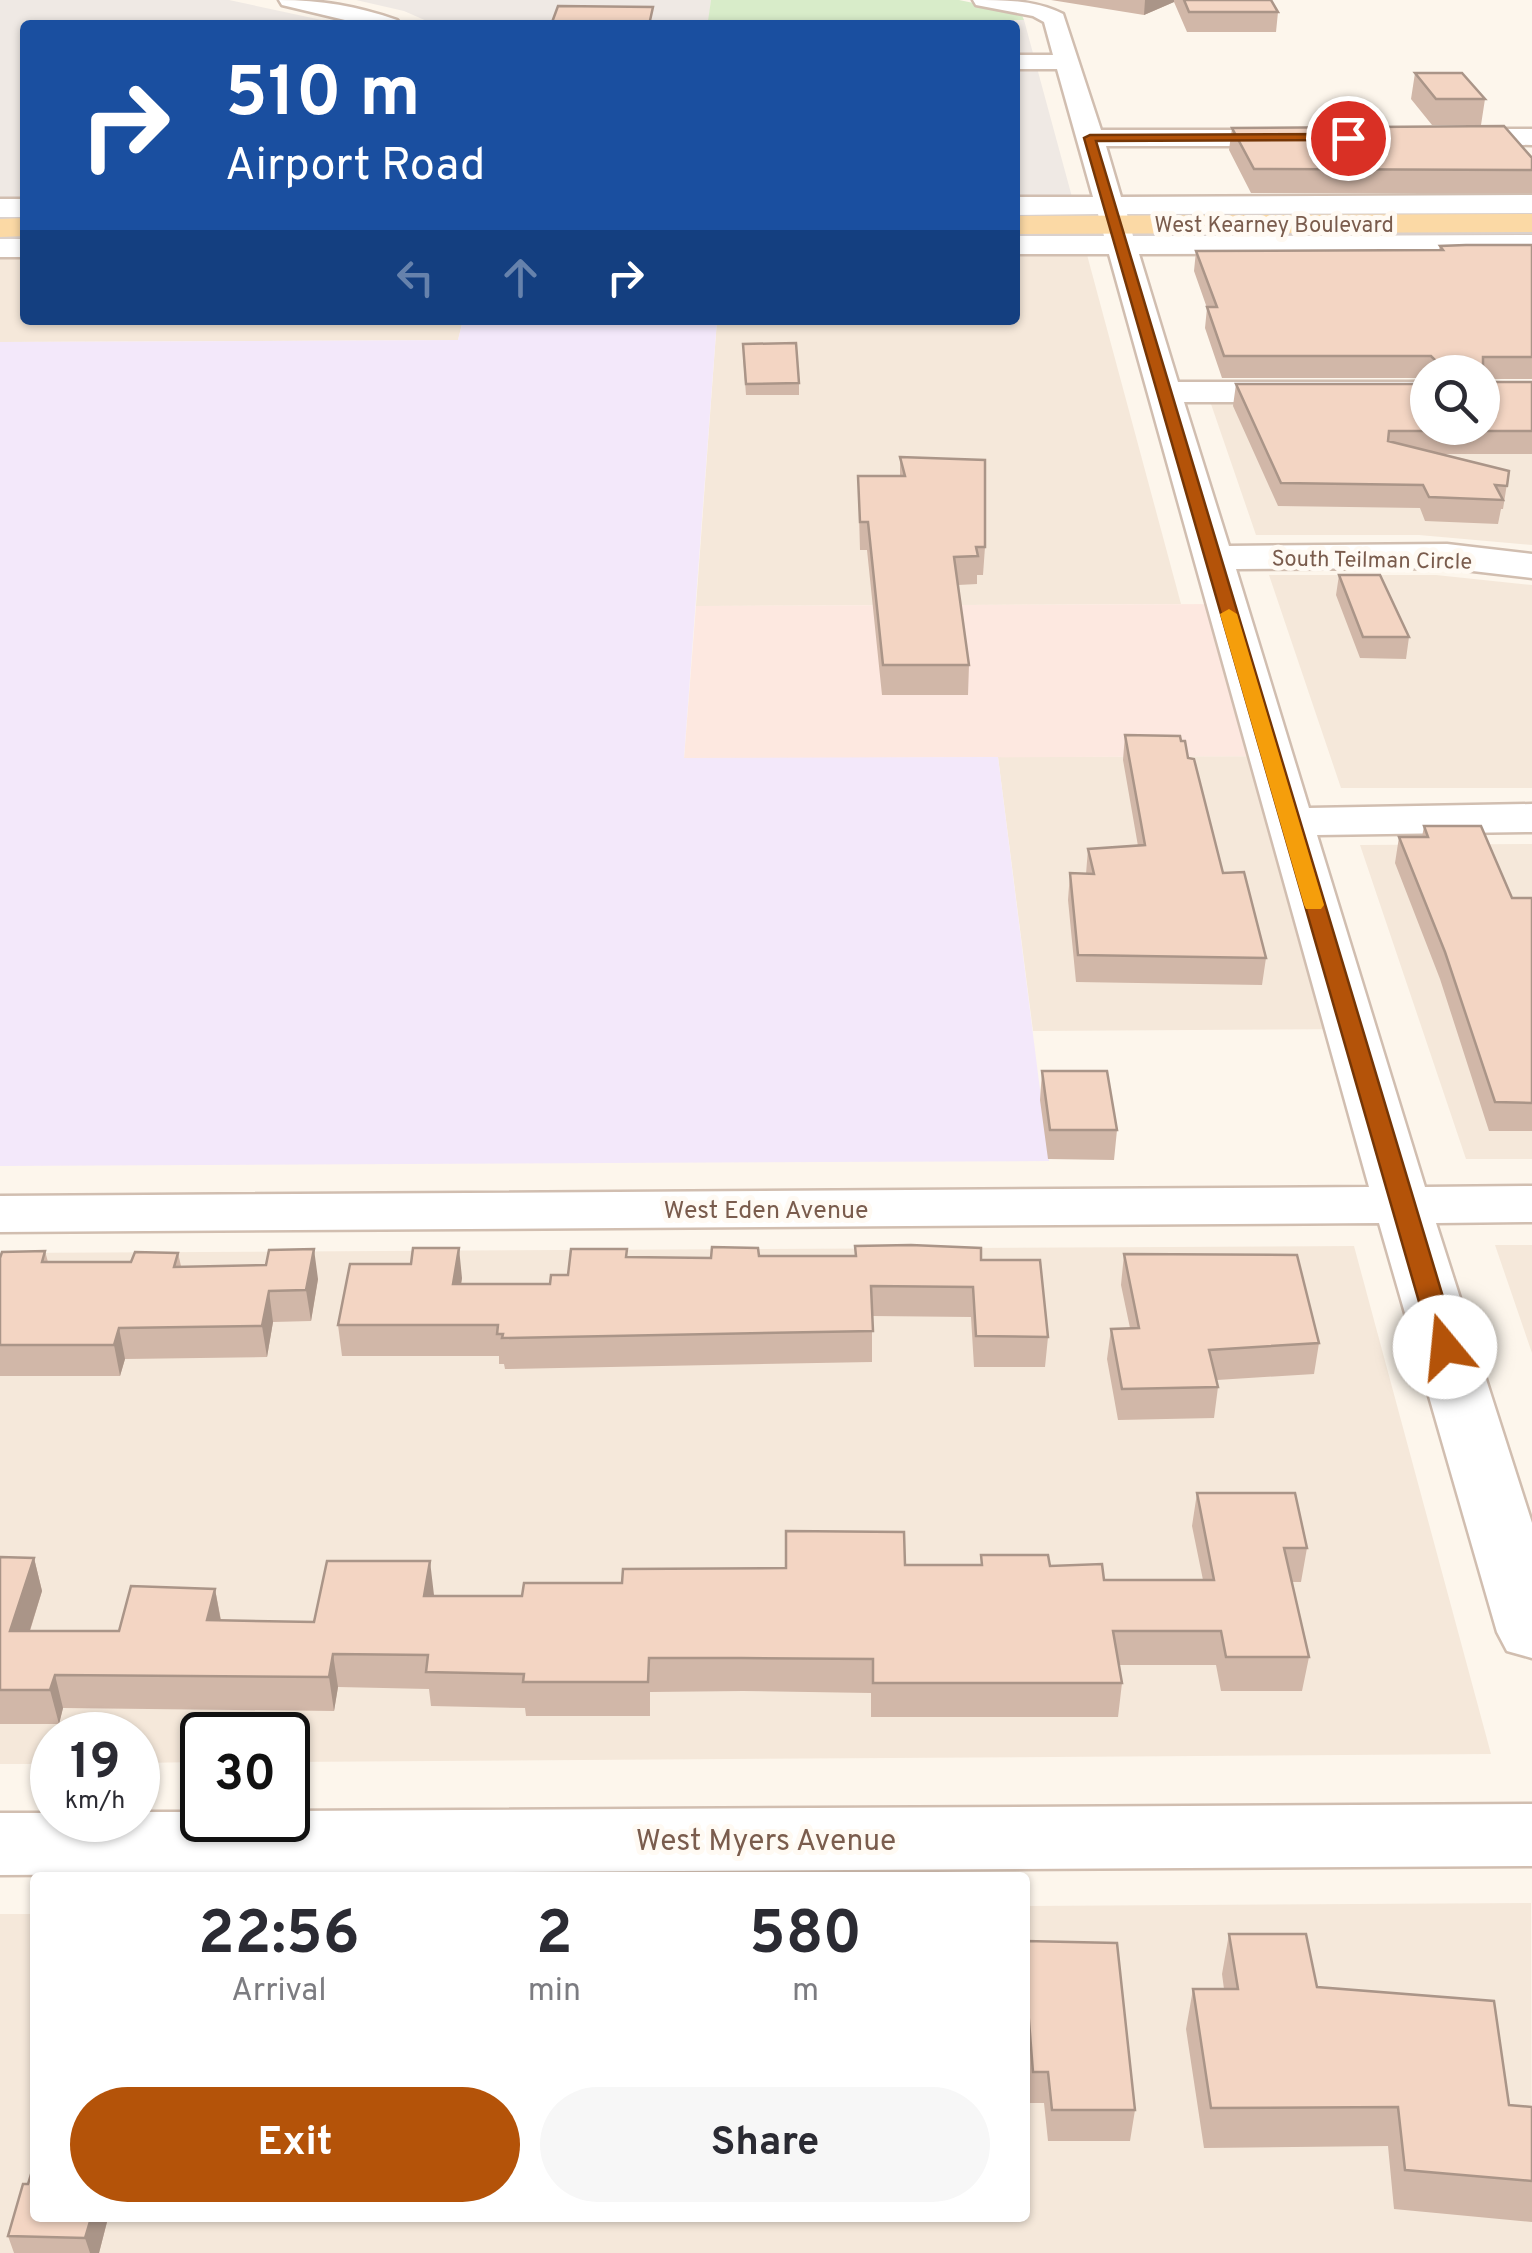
<!DOCTYPE html>
<style>
body{margin:0;font-family:Overpass,sans-serif;background:#f7f7f7;color:#2b2b33;height:100vh;display:flex;flex-direction:column;font-size:38px;white-space:nowrap}
*{box-sizing:border-box;margin:0}
p{font-size:32px;color:#7c7c81}
.icon{flex:none;width:55px;height:55px;fill:none;stroke:currentColor;stroke-width:2;stroke-linecap:round;stroke-linejoin:round}
.map{position:relative;flex:1;overflow:hidden}
.drawer{position:absolute;left:30px;top:1872px;width:1000px;height:350px;display:flex;flex-direction:column;background:#fff;border-radius:10px;box-shadow:0 2px 8px #0004}
.drawer>*{flex:none}
.guide{position:absolute;left:20px;top:20px;width:1000px;height:305px;border-radius:10px;box-shadow:0 2px 8px #0004;background:#1a4fa0;color:#fff;overflow:hidden}
.buttons{position:absolute;left:1410px;top:355px;display:grid;gap:20px}
.buttons a{display:grid;place-items:center;width:90px;height:90px;border-radius:50%;background:#fff;box-shadow:0 2px 8px #0004;font-size:50px}
.speed{position:absolute;left:30px;top:1712px;display:flex;gap:20px;font-size:50px;font-weight:700;text-align:center}
.speed>*{display:grid;place-content:center;width:130px;height:130px;border-radius:50%;background:#fff;box-shadow:0 2px 8px #0004;line-height:1}
.speed small{font-size:25px;font-weight:400}
.speed .limit{border:5px solid #111;border-radius:15px;background:#fff;color:#111}
.pin{position:absolute;display:grid;place-items:center;width:85px;height:85px;color:#fff;margin:-42px;border:5px solid #fff;border-radius:50%;box-shadow:0 2px 10px #0007}
.me{position:absolute;width:110px;margin:-55px;rotate:343deg;stroke-linejoin:round;filter:drop-shadow(0 0 8px #0008)}
.turn{display:flex;align-items:center;gap:35px;height:210px;padding:0 40px;font-size:45px}
.turn .icon{width:130px;height:130px;stroke-width:2.5}
.turn b{display:block;font-size:70px;line-height:85px}
.lanes{display:flex;align-items:center;height:95px;padding:0 40px;background:#0003;justify-content:center;gap:50px;direction:ltr}
.lanes .off{opacity:.35}
.eta{display:flex;justify-content:space-evenly;align-items:center;height:170px;text-align:center}
.eta b{font-size:60px;font-weight:700;line-height:70px}
.cta{display:flex;gap:20px;margin-top:auto;padding:20px 40px}
.cta a{flex:1;height:115px;border-radius:60px;background:#b45309;color:#fff;font-size:40px;font-weight:700;line-height:115px;text-align:center}
.cta a+a{background:#f7f7f7;color:#2b2b33}
.map>svg:first-child{display:block}
</style>
<div class="map">
<svg width="1532" height="2253" viewBox="0 0 1532 2253">
<rect width="100%" height="100%" fill="#fdf6ec"/>
<path fill="#f5e8da" d="M 1015,251 L 1086,251 L 1181,604 L 696,606 L 717,320 L 1015,320 Z
M 25,254 L 25,320 L 463,320 L 458,340 L 0,342 L 0,255 Z
M 1211,404 L 1427,404 L 1428,428 L 1482,428 L 1532,404 L 1532,545 L 1419,535 L 1256,535 Z
M 1269,575 L 1436,575 L 1532,585 L 1532,788 L 1341,788 Z
M 1276,756 L 1359,1029 L 1033,1031 L 998,757 Z
M 1532,844 L 1532,1159 L 1466,1159 L 1360,845 Z
M 1495,1245 L 1532,1245 L 1532,1353 Z
M 1354,1246 L 1491,1754 L 288,1762 L 288,1735 L 202,1735 L 202,1762 L 138,1763 L 138,1735 L 52,1735 L 52,1764 L 0,1764 L 0,1253 Z
M 1531,1903 L 1532,2253 L 0,2253 L 0,1914 L 35,1914 L 35,2218 L 1025,2218 L 1025,1906 Z"/>
<path fill="#fde8e0" d="M 1230,604 L 1276,756 L 684,759 L 696,606 Z"/>
<path fill="#efe9e4" d="M 0,0 L 229,0 L 345,25 L 25,25 L 25,201 L 0,201 Z
M 356,0 L 711,0 L 709,21 L 1024,20 L 1072,197 L 1015,198 L 1015,25 L 436,25 L 404,11 Z"/>
<path fill="#f3e8fa" d="M 463,320 L 717,320 L 684,758 L 998,757 L 1049,1161 L 0,1166 L 0,342 L 458,340 Z"/>
<path fill="#d8ecc9" d="M 711,0 L 959,0 L 1021,13 L 1024,20 L 708,21 Z"/>
<g fill="none" stroke-linecap="round" stroke-linejoin="round">
<defs>
<path id="minor" d="M 279,0 C 322,0 356,6 397,20 L 401,25 L 366,25 L 282,5 Z
M 973,0 C 1005,0 1035,0 1063,14 L 1101,130 L 1304,130 L 1317,138 L 1304,146 L 1106,146 L 1121,197 L 1532,195 L 1532,213 L 1127,214 L 1133,236 L 1532,235 L 1532,253 L 1139,254 L 1178,382 L 1428,382 L 1428,402 L 1184,402 L 1229,546 L 1447,544 L 1532,554 L 1532,578 L 1447,568 L 1236,569 L 1309,808 L 1532,804 L 1532,832 L 1317,835 L 1425,1187 L 1532,1186 L 1532,1222 L 1436,1223 L 1532,1523 L 1532,1658 L 1507,1651 L 1497,1632 L 1379,1223 L 0,1232 L 0,1196 L 1369,1187 L 1109,254 L 1015,254 L 1015,236 L 1104,236 L 1098,214 L 1015,215 L 1015,197 L 1093,197 L 1057,69 L 1015,69 L 1015,55 L 1053,55 L 1044,22 L 1033,16 L 976,5 Z
M 1440,129 L 1532,129 L 1532,145 L 1430,143 L 1427,137 Z
M 0,199 L 25,199 L 25,217 L 0,217 Z
M 0,239 L 25,239 L 25,257 L 0,257 Z
M 1532,1804 L 1532,1866 L 0,1875 L 0,1813 L 52,1813 L 52,1820 L 138,1820 L 138,1812 L 202,1812 L 202,1820 L 288,1820 L 288,1811 Z"/>
<path id="major" d="M 1532,214 L 1532,232 L 1015,234 L 1015,216 Z
M 25,218 L 25,236 L 0,237 L 0,219 Z"/>
</defs>
<use href="#minor" stroke="#d1beb0" stroke-width="5"/>
<use href="#major" stroke="#dad1cd" stroke-width="5"/>
<use href="#minor" fill="#fff" fill-rule="evenodd"/>
<use href="#major" fill="#fbd9a5" fill-rule="evenodd"/>
</g>
<path fill="#d1b7a8" d="M 1051,0 L 1271,0 L 1278,12 L 1276,32 L 1187,32 L 1174,2 L 1144,15 Z
M 1415,73 L 1485,99 L 1481,125 L 1432,125 L 1411,99 Z
M 1232,128 L 1532,158 L 1532,193 L 1251,193 L 1229,150 Z
M 1532,245 L 1532,379 L 1483,379 L 1483,382 L 1532,382 L 1532,454 L 1441,454 L 1509,471 L 1503,509 L 1501,509 L 1498,524 L 1425,521 L 1420,508 L 1278,506 L 1233,406 L 1236,384 L 1428,428 L 1482,372 L 1428,372 L 1428,378 L 1222,378 L 1205,328 L 1207,308 L 1194,271 L 1196,251 L 1439,250 L 1440,246 Z
M 743,355 L 799,383 L 799,395 L 746,395 Z
M 900,457 L 985,547 L 983,575 L 977,575 L 977,584 L 958,585 L 969,665 L 968,695 L 882,695 L 867,550 L 860,550 L 858,476 L 900,476 Z
M 1339,575 L 1409,637 L 1406,659 L 1360,658 L 1336,595 Z
M 1125,735 L 1181,741 L 1188,758 L 1223,873 L 1266,958 L 1262,985 L 1076,982 L 1068,900 L 1070,873 L 1086,874 L 1088,849 L 1138,846 L 1123,760 Z
M 1424,826 L 1512,898 L 1532,898 L 1532,1131 L 1489,1131 L 1440,979 L 1395,863 L 1399,837 L 1422,837 Z
M 1042,1071 L 1117,1130 L 1114,1160 L 1048,1159 L 1040,1100 Z
M 855,1246 L 981,1260 L 1048,1337 L 1045,1367 L 974,1367 L 971,1317 L 872,1316 L 872,1362 L 505,1369 L 504,1364 L 499,1364 L 499,1356 L 342,1356 L 338,1325 L 462,1278 L 461,1284 L 550,1284 L 627,1249 L 627,1257 L 711,1258 L 759,1256 L 855,1256 Z
M 45,1251 L 48,1262 L 131,1262 L 178,1253 L 181,1266 L 318,1279 L 311,1321 L 273,1322 L 267,1357 L 125,1359 L 120,1376 L 0,1376 L 0,1258 Z
M 1124,1254 L 1319,1343 L 1314,1374 L 1217,1380 L 1218,1387 L 1214,1418 L 1118,1420 L 1107,1359 L 1111,1329 L 1130,1328 L 1121,1285 Z
M 1197,1493 L 1307,1548 L 1301,1582 L 1292,1582 L 1309,1657 L 1302,1691 L 1221,1691 L 1216,1665 L 1119,1665 L 1122,1683 L 1118,1717 L 871,1717 L 871,1693 L 743,1691 L 650,1692 L 650,1716 L 526,1716 L 525,1708 L 431,1706 L 429,1689 L 338,1687 L 334,1711 L 63,1708 L 59,1724 L 0,1724 L 0,1557 L 34,1558 L 42,1591 L 30,1631 L 119,1631 L 215,1589 L 221,1620 L 314,1622 L 434,1596 L 522,1596 L 622,1583 L 786,1568 L 981,1565 L 981,1555 L 1050,1566 L 1104,1580 L 1203,1580 L 1192,1526 Z
M 1229,1934 L 1509,2105 L 1532,2107 L 1532,2222 L 1394,2209 L 1388,2146 L 1204,2148 L 1186,2029 L 1193,1989 L 1224,1989 L 1222,1974 Z
M 1025,1941 L 1135,2110 L 1130,2141 L 1048,2141 L 1044,2103 L 1030,2103 L 1025,2044 Z
M 28,2184 L 108,2218 L 99,2253 L 14,2253 L 8,2236 Z"/>
<path fill="#aa9588" d="M 1145,0 L 1174,0 L 1174,2 L 1144,15 Z
M 459,1248 L 462,1278 L 456,1314 L 453,1284 Z
M 314,1249 L 318,1279 L 311,1321 L 306,1290 Z
M 269,1291 L 273,1322 L 267,1357 L 262,1326 Z
M 119,1328 L 125,1359 L 120,1376 L 114,1345 Z
M 34,1558 L 42,1591 L 19,1665 L 10,1631 Z
M 430,1561 L 434,1595 L 428,1630 L 424,1596 Z
M 215,1589 L 221,1622 L 207,1620 Z
M 333,1654 L 338,1687 L 334,1711 L 329,1677 Z
M 55,1675 L 63,1708 L 59,1724 L 50,1690 Z
M 91,2218 L 108,2218 L 99,2253 L 90,2253 L 85,2238 Z"/>
<path fill="#f3d5c3" stroke="#aa9588" stroke-width="2.5" d="M 1184,0 L 1271,0 L 1278,12 L 1189,12 Z
M 558,6 L 653,7 L 649,25 L 551,25 Z
M 1415,73 L 1462,73 L 1485,99 L 1436,99 Z
M 1504,126 L 1532,158 L 1532,170 L 1254,169 L 1232,128 Z
M 1466,245 L 1532,245 L 1532,357 L 1483,357 L 1483,382 L 1532,382 L 1532,431 L 1389,431 L 1388,441 L 1509,471 L 1507,486 L 1495,485 L 1503,500 L 1429,497 L 1423,485 L 1281,483 L 1236,384 L 1428,384 L 1428,428 L 1482,428 L 1482,372 L 1435,372 L 1435,360 L 1431,356 L 1224,356 L 1207,307 L 1217,307 L 1196,251 L 1443,250 L 1440,246 Z
M 796,343 L 799,383 L 746,384 L 743,344 Z
M 900,457 L 985,460 L 985,547 L 976,547 L 978,556 L 954,557 L 969,665 L 883,665 L 868,522 L 860,522 L 858,476 L 905,476 Z
M 1339,575 L 1380,575 L 1409,637 L 1363,637 Z
M 1125,735 L 1180,736 L 1181,741 L 1185,741 L 1188,758 L 1194,759 L 1223,873 L 1244,872 L 1266,958 L 1078,955 L 1070,873 L 1094,874 L 1088,849 L 1145,845 Z
M 1424,826 L 1481,826 L 1512,898 L 1532,898 L 1532,1103 L 1495,1102 L 1445,952 L 1399,837 L 1428,837 Z
M 1042,1071 L 1107,1071 L 1117,1130 L 1050,1130 Z
M 911,1245 L 981,1248 L 981,1260 L 1040,1260 L 1048,1337 L 976,1336 L 973,1287 L 871,1286 L 873,1331 L 502,1338 L 503,1334 L 497,1334 L 498,1325 L 338,1325 L 350,1264 L 411,1264 L 413,1248 L 459,1248 L 453,1284 L 550,1284 L 551,1275 L 568,1275 L 571,1249 L 627,1249 L 626,1257 L 711,1258 L 712,1247 L 758,1248 L 759,1256 L 856,1256 L 855,1246 Z
M 314,1249 L 306,1290 L 269,1291 L 262,1326 L 119,1328 L 114,1345 L 0,1345 L 0,1258 L 2,1252 L 45,1251 L 42,1262 L 131,1262 L 135,1252 L 178,1253 L 174,1267 L 266,1265 L 269,1250 Z
M 1124,1254 L 1297,1255 L 1319,1343 L 1209,1350 L 1218,1387 L 1122,1389 L 1111,1329 L 1139,1328 Z
M 1197,1493 L 1295,1493 L 1307,1548 L 1284,1548 L 1309,1657 L 1226,1657 L 1221,1631 L 1113,1631 L 1122,1683 L 873,1683 L 873,1659 L 742,1658 L 649,1658 L 648,1682 L 523,1682 L 524,1674 L 426,1672 L 428,1655 L 333,1654 L 329,1677 L 55,1675 L 50,1690 L 0,1690 L 0,1557 L 34,1558 L 10,1631 L 119,1631 L 131,1586 L 215,1589 L 207,1620 L 314,1622 L 327,1561 L 430,1561 L 424,1596 L 522,1596 L 524,1583 L 622,1583 L 623,1569 L 786,1568 L 786,1531 L 904,1532 L 905,1565 L 982,1565 L 981,1555 L 1048,1555 L 1050,1566 L 1102,1564 L 1104,1580 L 1214,1580 Z
M 1229,1934 L 1306,1934 L 1317,1987 L 1494,2001 L 1509,2105 L 1532,2107 L 1532,2181 L 1405,2170 L 1398,2107 L 1211,2108 L 1193,1989 L 1238,1989 Z
M 1025,1941 L 1117,1943 L 1135,2110 L 1052,2110 L 1048,2072 L 1033,2072 L 1025,1970 Z
M 35,2161 L 35,2218 L 91,2218 L 85,2238 L 8,2236 L 23,2184 L 28,2184 Z"/>
<path fill="#b45309" stroke="#753606" stroke-width="2.5" d="M 1348,134 L 1351,140 L 1096,141 L 1458,1347 L 1445,1355 L 1432,1347 L 1084,138 L 1090,135 Z"/>
<path fill="#f59e0b" d="M 1229,609 L 1237,614 L 1324,905 L 1321,909 L 1306,909 L 1304,905 L 1220,614 Z"/>
<g text-anchor="middle" stroke-width="10" stroke-linejoin="round" paint-order="stroke">
<g font-size="22" fill="#7a5c4d" stroke="#fffaf3">
<text x="1274" y="232">West Kearney Boulevard</text>
<text transform="translate(1372 559) rotate(1)" y="8">South Teilman Circle</text>
</g>
<g font-size="25" fill="#7a5c4d" stroke="#fffaf3">
<text x="766" y="1218">West Eden Avenue</text>
</g>
<g font-size="30" fill="#7a5c4d" stroke="#fffaf3">
<text x="766" y="1850">West Myers Avenue</text>
</g>
</g>
</svg>
<div class="buttons">
<a><svg class="icon" aria-label="search" viewBox="0 0 24 24"><circle cx="10" cy="10" r="6"/><path d="M15 15l6 6"/></svg></a>
</div>
<div class="speed"><div>19<small>km/h</small></div><div class="limit">30</div></div>
<div class="pin" style="left:1348px;top:138px;background:#d93025"><svg class="icon" aria-label="arrive" viewBox="0 0 24 24"><path d="M6 21V4h12l-3 4 3 4H6"/></svg></div>
<svg class="me" style="left:1445px;top:1347px" viewBox="-20 -20 40 40"><circle r="19" fill="#fff"/><path d="M0-13L10 11 0 6-10 11z" fill="#b45309"/></svg>
<div class="guide">
<div class="turn"><svg class="icon" aria-label="right" viewBox="0 0 24 24"><path d="M7 20v-9h11M14 6l5 5-5 5"/></svg><div><b>510 m</b>Airport Road</div></div>
<div class="lanes"><svg class="icon off" aria-label="left" viewBox="0 0 24 24"><path d="M17 20v-9H6M10 6l-5 5 5 5"/></svg><svg class="icon off" aria-label="ahead" viewBox="0 0 24 24"><path d="M12 20V5M6 11l6-6 6 6"/></svg><svg class="icon" aria-label="right" viewBox="0 0 24 24"><path d="M7 20v-9h11M14 6l5 5-5 5"/></svg></div>
</div>
<section class="drawer">
<div class="eta">
<div><b>22:56</b><p>Arrival</p></div>
<div><b>2</b><p>min</p></div>
<div><b>580</b><p>m</p></div>
</div>
<div class="cta"><a>Exit</a><a>Share</a></div>
</section>
</div>
